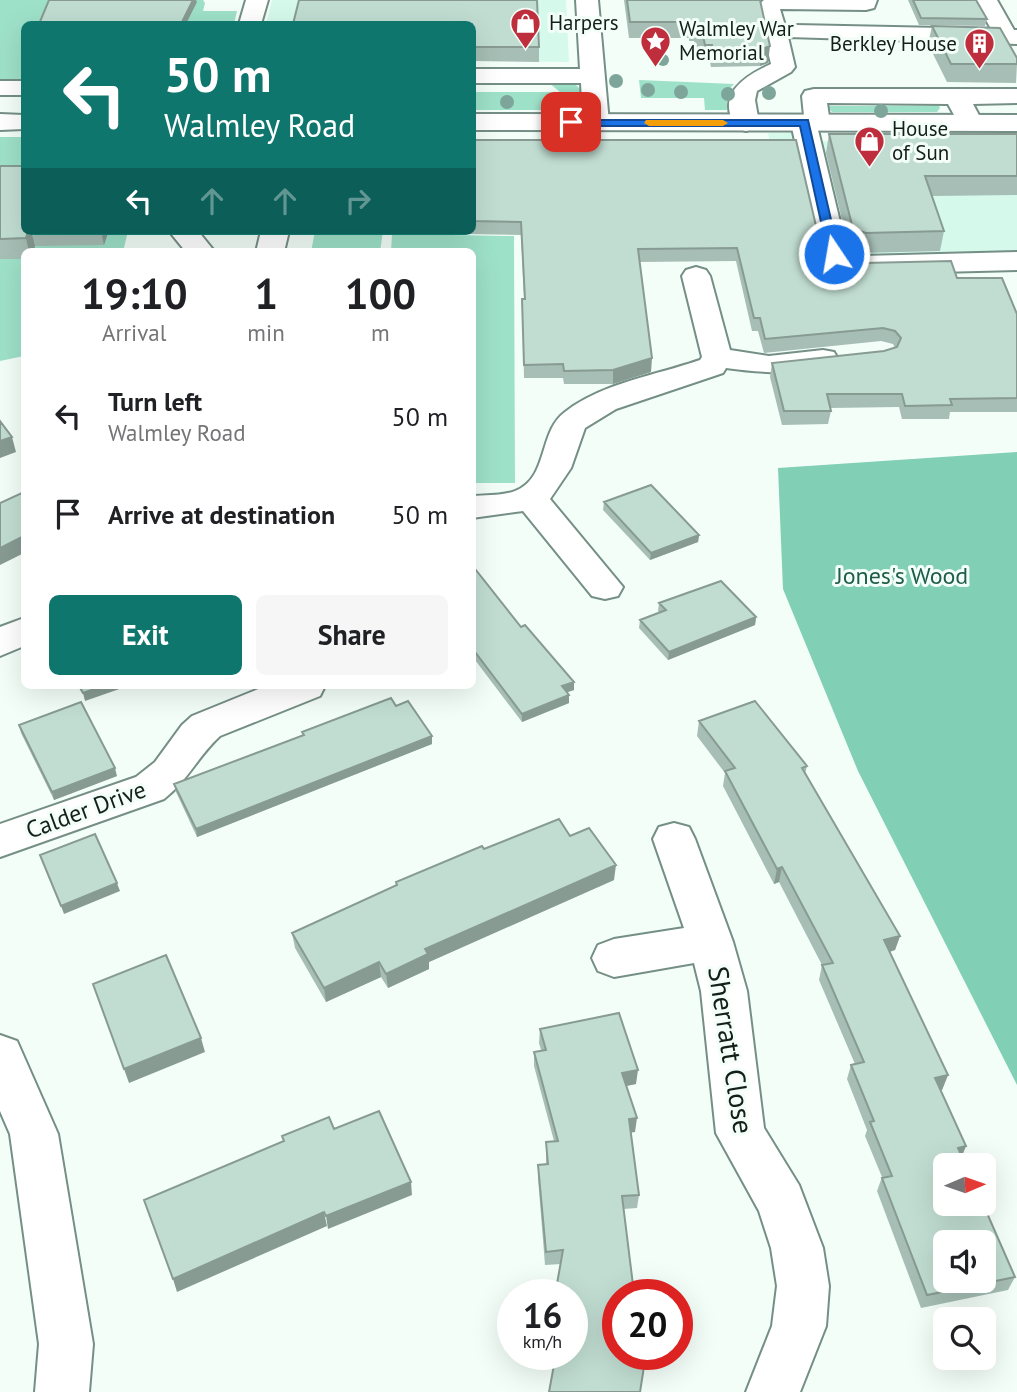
<!DOCTYPE html>
<style>
body{margin:0;font-family:"PT Sans",sans-serif;background:#f6f6f6;color:#202124;height:100vh;display:flex;flex-direction:column;font-size:26px;white-space:nowrap}
*{box-sizing:border-box;margin:0}
p{font-size:23px;color:#757577}
.icon{flex:none;width:38px;height:38px;fill:none;stroke:currentColor;stroke-width:2;stroke-linecap:round;stroke-linejoin:round}
.map{position:relative;flex:1;overflow:hidden}
.sheet{position:absolute;left:21px;top:248px;width:455px;height:441px;display:flex;flex-direction:column;background:#fff;border-radius:10px;box-shadow:0 7px 28px #0002}
.sheet>*{flex:none}
.top-card{position:absolute;left:21px;top:21px;width:455px;height:214px;border-radius:10px;box-shadow:0 7px 28px #0002;background:#0f766e;color:#fff;overflow:hidden}
.needle{width:46px;rotate:88deg}
.tools{position:absolute;left:933px;top:1153px;display:grid;gap:14px}
.tools a{display:grid;place-items:center;width:63px;height:63px;border-radius:10px;background:#fff;box-shadow:0 7px 28px #0002;font-size:35px}
.speed{position:absolute;left:497px;top:1279px;display:flex;gap:14px;font-size:35px;font-weight:700;text-align:center}
.speed>*{display:grid;place-content:center;width:91px;height:91px;border-radius:50%;background:#fff;box-shadow:0 7px 28px #0002;line-height:1}
.speed small{font-size:18px;font-weight:400}
.speed .limit{border:10px solid #d22;background:#fff;color:#111}
.pin{position:absolute;display:grid;place-items:center;width:60px;height:60px;color:#fff;margin:-30px;border-radius:14px;box-shadow:0 4px 10px #0006}
.me{position:absolute;width:77px;margin:-38px;rotate:348deg;stroke-linejoin:round;filter:drop-shadow(0 0 5px #0008)}
.turn{display:flex;align-items:center;gap:24px;height:147px;padding:0 28px;font-size:32px}
.turn .icon{width:91px;height:91px;stroke-width:2.5}
.turn b{display:block;font-size:49px;line-height:60px}
.lanes{display:flex;align-items:center;height:66px;padding:0 28px;background:#0003;justify-content:center;gap:35px;direction:ltr}
.lanes .off{opacity:.35}
.eta{display:flex;justify-content:space-evenly;align-items:center;height:119px;text-align:center}
.eta b{font-size:42px;font-weight:600;line-height:49px}
.cta{display:flex;gap:14px;margin-top:auto;padding:14px 28px}
.cta a{flex:1;height:80px;border-radius:10px;background:#0f766e;color:#fff;font-size:28px;font-weight:600;line-height:80px;text-align:center}
.cta a+a{background:#f6f6f6;color:#202124}
ul{padding:0;list-style:none}
li{display:flex;align-items:center;gap:21px;height:98px;padding:0 28px}
li div{flex:1}
li b{display:block;font-size:26px}
li em{font-style:normal}
.map>svg:first-child{display:block}
</style>
<div class="map">
<svg width="1017" height="1392" viewBox="0 0 1017 1392">
<rect width="100%" height="100%" fill="#f3fef9"/>
<path fill="#d5faec" d="M 272,0 L 566,0 L 569,62 L 473,61 L 472,24 L 266,24 Z
M 768,133 L 795,133 L 817,141 L 1017,141 L 1017,272 L 821,274 L 792,236 Z"/>
<path fill="#9ee1c9" d="M 0,0 L 203,0 L 205,3 L 203,11 L 237,11 L 234,24 L 24,24 L 24,80 L 0,80 Z
M 639,80 L 734,84 L 727,91 L 727,110 L 705,110 L 704,98 L 641,98 Z
M 566,81 L 575,84 L 583,92 L 583,106 L 579,110 L 473,110 L 473,92 L 560,92 L 548,82 Z
M 827,106 L 939,106 L 940,108 L 937,112 L 832,112 Z
M 0,137 L 24,137 L 24,231 L 128,231 L 123,252 L 24,252 L 24,356 L 0,361 Z
M 315,231 L 383,231 L 380,252 L 311,252 Z
M 392,234 L 514,236 L 515,483 L 473,483 L 472,252 L 391,252 Z"/>
<path fill="#81cfb5" d="M 1017,452 L 1017,1085 L 858,771 L 783,589 L 778,468 Z"/>
<g fill="none" stroke-linecap="round" stroke-linejoin="round">
<defs>
<path id="minor" d="M 246,0 L 268,0 L 261,24 L 239,24 Z
M 576,0 L 598,0 L 609,123 L 605,128 L 596,131 L 587,128 L 583,123 L 581,83 L 472,83 L 472,69 L 580,69 Z
M 764,0 L 877,0 L 874,8 L 866,10 L 780,9 L 786,29 L 795,25 L 991,29 L 975,0 L 997,0 L 1014,30 L 1017,30 L 1017,44 L 788,37 L 795,67 L 791,72 L 757,91 L 755,100 L 759,123 L 755,128 L 746,131 L 737,128 C 714,95 745,76 771,64 L 757,6 Z
M 0,81 L 24,81 L 24,95 L 0,95 Z
M 814,89 L 1017,89 L 1017,103 L 973,104 L 981,119 L 977,124 L 968,127 L 959,124 L 948,104 L 827,103 L 830,123 L 826,128 L 818,130 L 847,251 L 862,256 L 1017,252 L 1017,270 L 862,274 L 833,267 L 820,254 L 791,123 L 795,118 L 804,116 L 802,96 L 805,91 Z
M 169,231 L 198,231 L 215,252 L 186,252 Z
M 261,231 L 289,231 L 284,252 L 256,252 Z
M 696,267 L 706,270 L 710,276 L 730,350 L 769,356 L 823,350 L 834,352 L 838,359 L 834,366 C 797,375 763,373 726,368 L 723,373 L 616,409 L 585,428 L 571,468 L 550,499 L 623,587 L 618,596 L 605,599 L 592,596 L 523,511 L 472,518 L 472,496 C 486,495 502,496 515,491 C 549,478 538,432 565,412 C 602,383 657,375 700,360 L 702,357 L 682,276 L 686,270 Z
M 24,618 L 24,646 L 0,656 L 0,627 Z
M 266,686 L 325,686 L 320,696 L 220,736 C 198,756 189,779 164,799 L 0,857 L 0,824 L 136,777 L 155,762 L 182,725 L 192,716 Z
M 674,823 L 689,827 L 695,839 L 733,942 L 747,991 L 764,1128 L 799,1185 L 823,1248 L 829,1286 L 826,1326 L 800,1392 L 746,1392 L 772,1326 L 777,1286 L 771,1248 L 759,1211 L 716,1133 L 701,991 L 694,963 L 614,977 L 598,971 L 592,958 L 598,945 L 614,939 L 684,928 L 653,839 L 659,827 Z
M 0,1035 L 17,1041 L 58,1134 L 93,1344 L 89,1392 L 35,1392 L 39,1344 L 10,1134 L 0,1111 Z"/>
<path id="major" d="M 0,114 L 24,115 L 24,129 L 0,130 Z
M 472,114 L 1017,115 L 1017,131 L 472,130 Z"/>
</defs>
<use href="#minor" stroke="#758f86" stroke-width="4"/>
<use href="#major" stroke="#758f86" stroke-width="4"/>
<use href="#minor" fill="#fff" fill-rule="evenodd"/>
<use href="#major" fill="#fff" fill-rule="evenodd"/>
</g>
<g fill="#7ea599">
<circle cx="663" cy="60" r="6"/>
<circle cx="616" cy="81" r="7"/>
<circle cx="648" cy="90" r="7"/>
<circle cx="681" cy="92" r="7"/>
<circle cx="769" cy="93" r="7"/>
<circle cx="728" cy="94" r="7"/>
<circle cx="507" cy="102" r="7"/>
<circle cx="579" cy="109" r="7"/>
<circle cx="549" cy="110" r="7"/>
<circle cx="881" cy="111" r="7"/>
</g>
<path fill="#a6beb5" d="M 624,0 L 760,0 L 768,63 L 760,66 L 711,67 L 710,62 L 704,62 L 702,53 L 696,53 L 694,41 L 689,41 L 689,38 L 629,38 Z
M 908,0 L 976,0 L 987,19 L 985,26 L 919,25 Z
M 472,24 L 539,47 L 539,62 L 472,61 Z
M 932,26 L 1017,64 L 1016,83 L 947,82 L 928,44 Z
M 829,134 L 1017,134 L 1017,195 L 932,196 L 944,231 L 940,251 L 862,253 L 849,249 L 826,153 Z
M 472,140 L 820,243 L 835,256 L 864,263 L 957,278 L 1017,314 L 1017,412 L 950,412 L 949,419 L 902,419 L 899,407 L 830,408 L 831,411 L 828,424 L 782,425 L 770,377 L 772,363 L 884,351 L 895,348 L 893,344 L 881,341 L 764,353 L 758,331 L 752,331 L 736,261 L 639,262 L 651,372 L 613,384 L 564,384 L 563,378 L 524,378 L 522,299 L 524,299 L 521,235 L 410,233 L 410,231 L 472,231 Z
M 0,166 L 24,231 L 118,231 L 118,232 L 108,233 L 104,245 L 35,246 L 33,252 L 24,252 L 24,259 L 0,259 Z
M 604,502 L 699,535 L 698,542 L 650,560 L 603,510 Z
M 472,565 L 521,627 L 574,682 L 574,690 L 567,692 L 569,703 L 522,722 L 472,656 Z
M 659,603 L 756,617 L 755,625 L 668,660 L 639,628 L 640,620 L 660,613 L 658,611 Z
M 396,706 L 432,736 L 432,744 L 197,837 L 176,792 L 174,784 L 303,735 L 302,732 Z
M 699,721 L 807,766 L 805,774 L 900,936 L 895,950 L 890,952 L 948,1075 L 942,1090 L 940,1090 L 966,1146 L 962,1156 L 1015,1277 L 1008,1290 L 921,1308 L 877,1191 L 882,1177 L 865,1136 L 867,1130 L 847,1079 L 851,1065 L 855,1064 L 819,980 L 822,965 L 779,882 L 774,884 L 723,786 L 725,773 L 697,736 Z
M 19,725 L 117,776 L 54,800 L 21,733 Z
M 570,836 L 614,880 L 429,962 L 429,969 L 388,988 L 381,977 L 326,1002 L 295,948 L 292,933 L 396,886 L 396,882 L 484,849 Z
M 540,1029 L 636,1084 L 626,1086 L 635,1132 L 631,1132 L 639,1195 L 637,1208 L 623,1209 L 618,1354 L 672,1354 L 671,1361 L 645,1356 L 572,1354 L 561,1264 L 545,1265 L 538,1178 L 538,1165 L 546,1164 L 546,1142 L 554,1141 L 534,1066 L 534,1052 L 541,1050 L 539,1043 Z"/>
<path fill="#879b93" d="M 193,0 L 196,0 L 197,2 L 186,24 L 181,24 Z
M 770,46 L 768,63 L 760,66 L 762,49 Z
M 28,231 L 31,231 L 35,246 L 33,252 L 29,252 L 26,238 Z
M 101,231 L 107,231 L 108,233 L 104,245 Z
M 652,358 L 651,372 L 613,384 L 613,370 Z
M 12,437 L 16,452 L 0,458 L 0,441 Z
M 699,535 L 698,542 L 650,560 L 651,553 Z
M 24,536 L 24,553 L 0,565 L 0,548 Z
M 756,617 L 755,625 L 668,660 L 669,652 Z
M 574,682 L 574,690 L 562,694 L 562,686 Z
M 103,686 L 128,686 L 85,701 L 83,693 Z
M 569,695 L 569,703 L 522,722 L 522,714 Z
M 432,736 L 432,744 L 197,837 L 196,829 Z
M 115,768 L 117,776 L 54,800 L 52,792 Z
M 616,865 L 614,880 L 429,962 L 429,969 L 388,988 L 386,974 L 425,949 Z
M 782,867 L 779,882 L 774,884 L 777,869 Z
M 117,883 L 120,891 L 64,914 L 61,906 Z
M 900,936 L 895,950 L 880,954 L 884,940 Z
M 379,962 L 381,977 L 326,1002 L 324,988 Z
M 201,1038 L 205,1052 L 129,1083 L 124,1069 Z
M 638,1070 L 636,1084 L 621,1087 L 622,1073 Z
M 948,1075 L 942,1090 L 930,1092 L 935,1078 Z
M 637,1118 L 635,1132 L 628,1133 L 629,1119 Z
M 966,1146 L 960,1160 L 958,1148 Z
M 411,1182 L 412,1195 L 328,1229 L 326,1216 Z
M 324,1212 L 327,1226 L 177,1292 L 173,1279 Z"/>
<path fill="#c1ddd2" stroke="#879b93" stroke-width="2" fill-rule="evenodd" d="M 49,0 L 193,0 L 181,24 L 39,24 Z
M 299,0 L 537,0 L 539,47 L 472,47 L 472,24 L 293,24 Z
M 627,0 L 760,0 L 770,46 L 762,49 L 713,50 L 712,45 L 705,45 L 703,36 L 698,36 L 696,25 L 691,24 L 690,22 L 630,22 Z
M 913,0 L 976,0 L 987,19 L 921,18 Z
M 932,26 L 1000,28 L 1017,58 L 1017,64 L 951,64 Z
M 829,134 L 1017,134 L 1017,176 L 925,176 L 944,231 L 866,233 L 853,229 Z
M 472,140 L 796,140 L 820,243 L 835,256 L 864,263 L 951,261 L 957,278 L 1002,278 L 1017,314 L 1017,398 L 950,399 L 952,405 L 905,406 L 902,394 L 827,394 L 831,411 L 784,411 L 772,363 L 884,351 L 897,347 L 901,338 L 895,331 L 883,328 L 765,339 L 760,318 L 754,318 L 737,248 L 638,249 L 652,358 L 613,370 L 564,371 L 563,364 L 524,365 L 522,299 L 525,299 L 521,222 L 472,221 Z
M 0,166 L 24,166 L 24,231 L 28,231 L 26,238 L 0,239 Z
M 0,421 L 12,437 L 0,441 Z
M 651,485 L 699,535 L 651,553 L 604,502 Z
M 24,492 L 24,536 L 0,548 L 0,503 Z
M 472,565 L 521,627 L 525,625 L 574,682 L 562,686 L 569,695 L 522,714 L 472,648 Z
M 721,581 L 756,617 L 669,652 L 640,620 L 666,610 L 659,603 Z
M 79,686 L 103,686 L 83,693 Z
M 391,698 L 396,706 L 408,701 L 432,736 L 196,829 L 174,784 L 304,735 L 302,732 Z
M 755,701 L 807,766 L 802,768 L 900,936 L 884,940 L 948,1075 L 935,1078 L 966,1146 L 958,1148 L 966,1166 L 945,1166 L 945,1204 L 983,1204 L 1015,1277 L 927,1295 L 882,1178 L 892,1176 L 870,1122 L 874,1121 L 851,1065 L 864,1062 L 822,965 L 833,963 L 782,867 L 777,869 L 725,771 L 735,768 L 699,721 ZM 945,1242 L 984,1242 L 984,1281 L 945,1281 Z
M 81,702 L 115,768 L 52,792 L 19,725 Z
M 559,819 L 570,836 L 589,828 L 616,865 L 425,949 L 428,954 L 386,974 L 379,962 L 324,988 L 292,933 L 397,885 L 396,882 L 482,846 L 484,849 Z
M 95,834 L 117,883 L 61,906 L 40,855 Z
M 166,955 L 201,1038 L 124,1069 L 93,984 Z
M 619,1013 L 638,1070 L 622,1073 L 637,1118 L 629,1119 L 639,1195 L 622,1196 L 633,1285 L 680,1294 L 677,1318 L 677,1295 L 618,1295 L 618,1354 L 646,1354 L 640,1392 L 549,1392 L 556,1354 L 572,1354 L 572,1295 L 555,1295 L 563,1250 L 546,1252 L 538,1165 L 548,1164 L 546,1142 L 558,1141 L 534,1052 L 546,1050 L 540,1029 Z
M 379,1111 L 411,1182 L 326,1216 L 324,1212 L 173,1279 L 144,1200 L 284,1141 L 282,1136 L 329,1117 L 334,1129 Z"/>
<path fill="#1a73e8" stroke="#114b97" stroke-width="2" d="M 568,120 L 808,120 L 839,254 L 834,258 L 828,254 L 800,126 L 571,126 L 568,125 Z"/>
<path fill="#f59e0b" d="M 646,120 L 723,120 L 728,123 L 723,126 L 649,126 L 644,123 Z"/>
<defs>
<symbol id="shop-pin" viewBox="-11 -11 22 30"><path d="M0 17L-7.5 6A9.5 9.5 0 1 1 7.5 6Z" fill="#bf2e3d" stroke="#f3fef9"/><path d="M-5-2.5h2.3a2.7 3.5 0 0 1 5.4 0H5L5.5 6h-11ZM-1.5-2.5h3a1.5 2.3 0 0 0-3 0Z" fill="#fff"/></symbol>
<symbol id="sight-pin" viewBox="-11 -11 22 30"><path d="M0 17L-7.5 6A9.5 9.5 0 1 1 7.5 6Z" fill="#bf2e3d" stroke="#f3fef9"/><path d="M0-6L1.8-2.2L6-1.7L2.9 1.2L3.7 5.4L0 3.3L-3.7 5.4L-2.9 1.2L-6-1.7L-1.8-2.2Z" fill="#fff"/></symbol>
<symbol id="building-pin" viewBox="-11 -11 22 30"><path d="M0 17L-7.5 6A9.5 9.5 0 1 1 7.5 6Z" fill="#bf2e3d" stroke="#f3fef9"/><path d="M-4-6H4V6H1V3H-1V6H-4ZM-2.5-4.3h1.7v1.8h-1.7ZM.8-4.3h1.7v1.8H.8ZM-2.5-1h1.7V.8h-1.7ZM.8-1h1.7V.8H.8Z" fill="#fff"/></symbol>
</defs>
<g fill-rule="evenodd">
<use href="#shop-pin" x="508" y="6" width="35" height="47"/>
<use href="#sight-pin" x="638" y="24" width="35" height="47"/>
<use href="#building-pin" x="962" y="26" width="35" height="47"/>
<use href="#shop-pin" x="852" y="124" width="35" height="47"/>
</g>
<g text-anchor="middle" stroke-width="6" stroke-linejoin="round" paint-order="stroke">
<g font-size="21" fill="#141e1a" stroke="#f3fef9" text-anchor="start">
<text x="549" y="30">Harpers</text>
<text x="679" y="36">Walmley War<tspan x="679" dy="24">Memorial</tspan></text>
<text x="957" y="51" text-anchor="end">Berkley House</text>
<text x="892" y="136">House<tspan x="892" dy="24">of Sun</tspan></text>
</g>
<g font-size="24" fill="#1f5d4b" stroke="#f3fef9">
<text x="902" y="584">Jones's Wood</text>
</g>
<g font-size="24" fill="#141e1a" stroke="#f3fef9">
<text transform="translate(86 810) rotate(-20)" y="8">Calder Drive</text>
</g>
<g font-size="28" fill="#141e1a" stroke="#f3fef9">
<text transform="translate(731 1050) rotate(81)" y="10">Sherratt Close</text>
</g>
</g>
</svg>
<div class="tools">
<a><svg class="needle" viewBox="-14 -14 28 28"><path d="M0-13l5 13h-10z" fill="#e53935"/><path d="M0 13l5-13h-10z" fill="#757577"/></svg></a>
<a><svg class="icon" aria-label="sound" viewBox="0 0 24 24"><path d="M4 9h4l5-4v14l-5-4H4zM17 9q2 3 0 6"/></svg></a>
<a><svg class="icon" aria-label="search" viewBox="0 0 24 24"><circle cx="10" cy="10" r="6"/><path d="M15 15l6 6"/></svg></a>
</div>
<div class="speed"><div>16<small>km/h</small></div><div class="limit">20</div></div>
<div class="pin" style="left:571px;top:122px;background:#d93025"><svg class="icon" aria-label="arrive" viewBox="0 0 24 24"><path d="M6 21V4h12l-3 4 3 4H6"/></svg></div>
<svg class="me" style="left:834px;top:254px" viewBox="-20 -20 40 40"><circle r="17" fill="#1a73e8" stroke="#fff" stroke-width="3"/><path d="M0-11L8 9 0 5-8 9z" fill="#fff"/></svg>
<div class="top-card">
<div class="turn"><svg class="icon" aria-label="left" viewBox="0 0 24 24"><path d="M17 20v-9H6M10 6l-5 5 5 5"/></svg><div><b>50 m</b>Walmley Road</div></div>
<div class="lanes"><svg class="icon" aria-label="left" viewBox="0 0 24 24"><path d="M17 20v-9H6M10 6l-5 5 5 5"/></svg><svg class="icon off" aria-label="ahead" viewBox="0 0 24 24"><path d="M12 20V5M6 11l6-6 6 6"/></svg><svg class="icon off" aria-label="ahead" viewBox="0 0 24 24"><path d="M12 20V5M6 11l6-6 6 6"/></svg><svg class="icon off" aria-label="right" viewBox="0 0 24 24"><path d="M7 20v-9h11M14 6l5 5-5 5"/></svg></div>
</div>
<section class="sheet">
<div class="eta">
<div><b>19:10</b><p>Arrival</p></div>
<div><b>1</b><p>min</p></div>
<div><b>100</b><p>m</p></div>
</div>
<ul>
<li><svg class="icon" aria-label="left" viewBox="0 0 24 24"><path d="M17 20v-9H6M10 6l-5 5 5 5"/></svg><div><b>Turn left</b><p>Walmley Road</p></div><em>50 m</em></li>
<li><svg class="icon" aria-label="arrive" viewBox="0 0 24 24"><path d="M6 21V4h12l-3 4 3 4H6"/></svg><div><b>Arrive at destination</b></div><em>50 m</em></li>
</ul>
<div class="cta"><a>Exit</a><a>Share</a></div>
</section>
</div>
